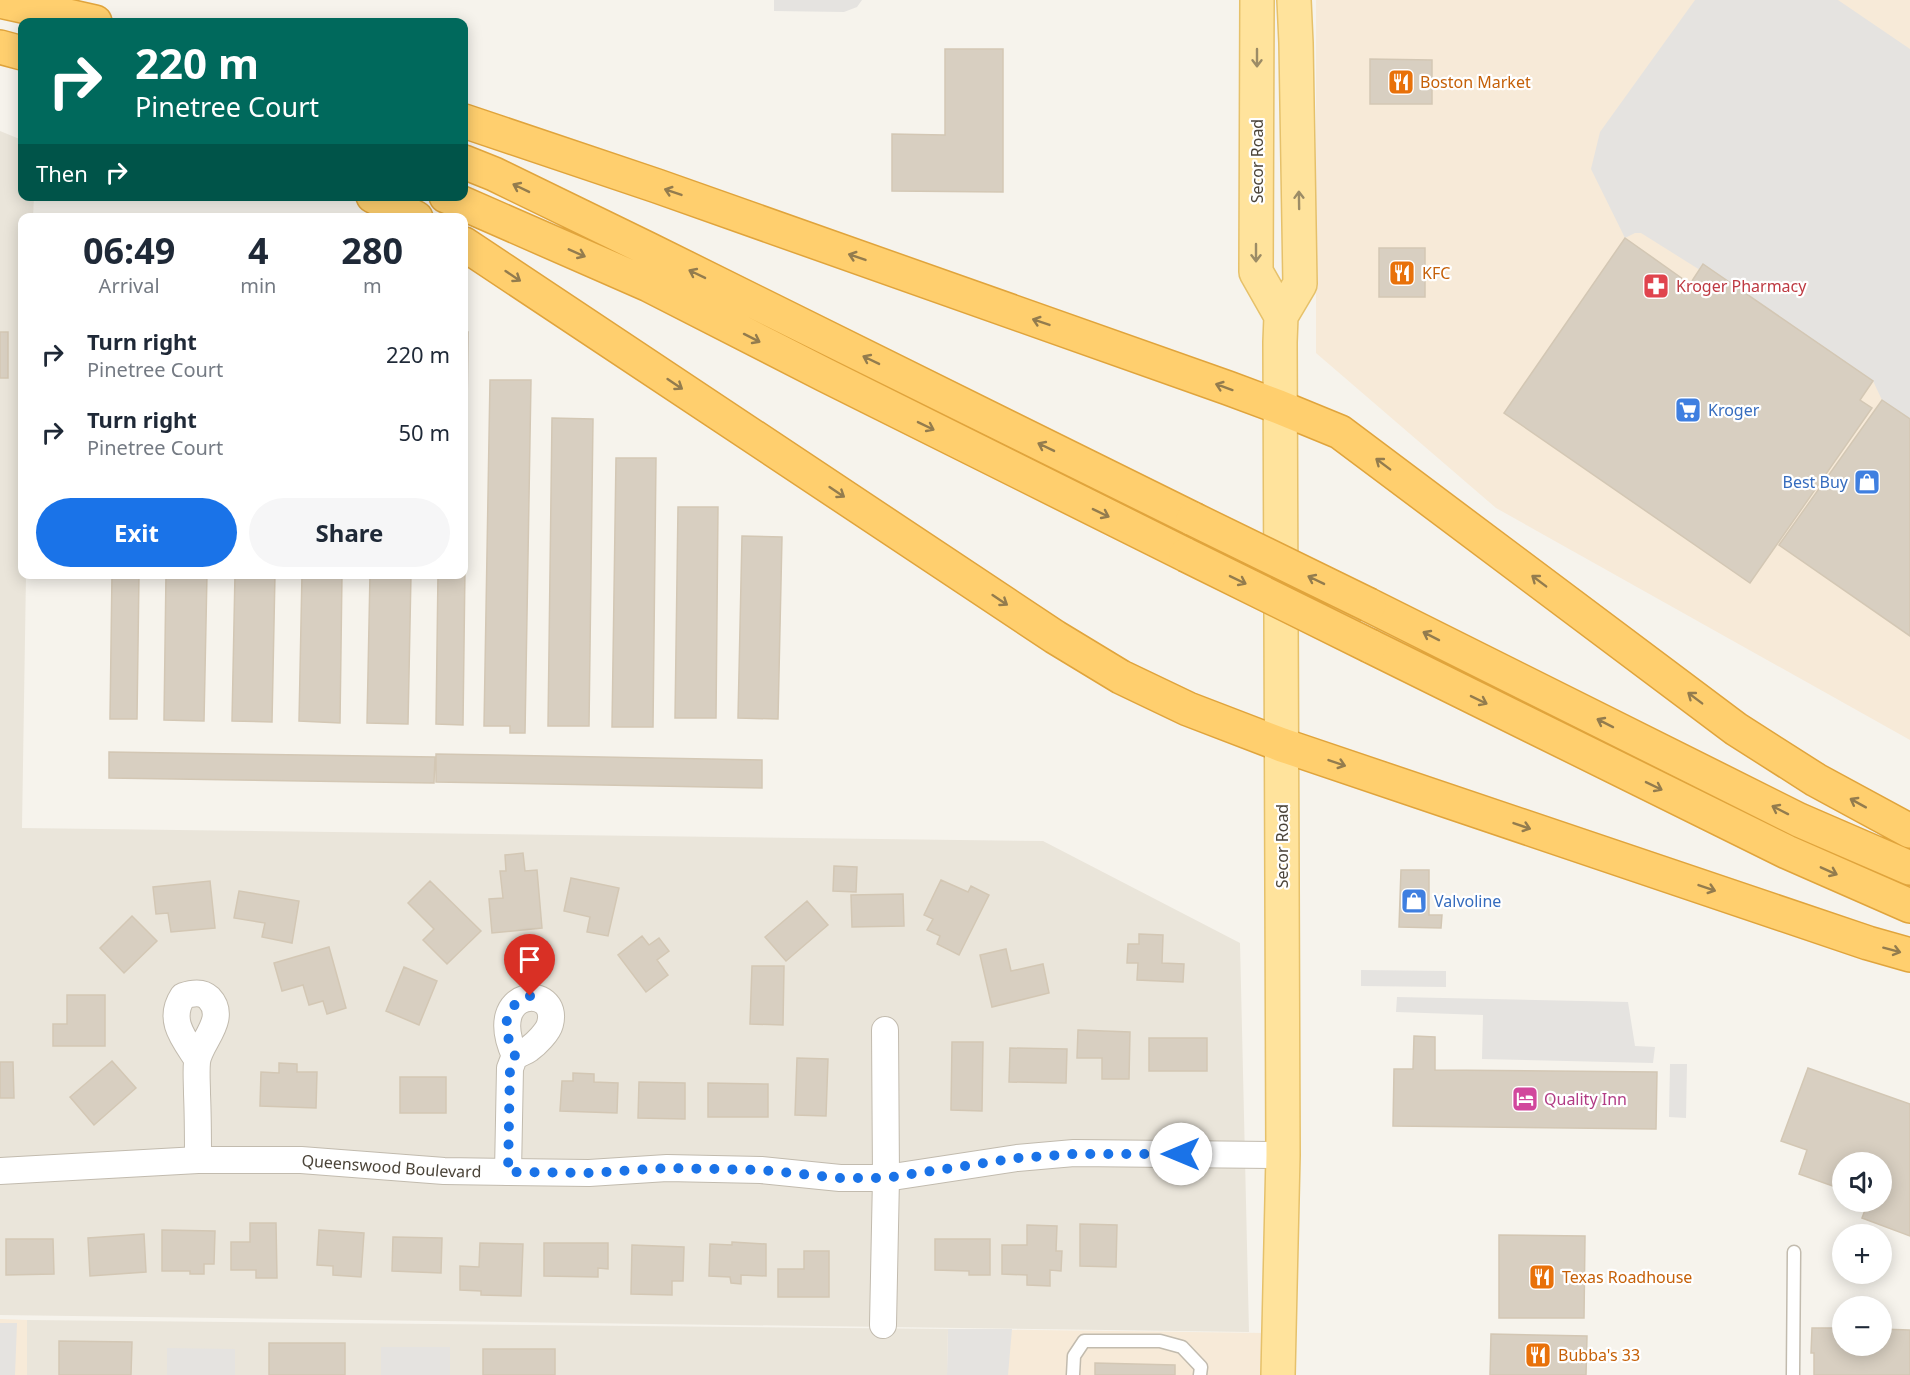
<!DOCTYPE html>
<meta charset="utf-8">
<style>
body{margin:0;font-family:"Noto Sans",sans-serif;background:#f6f6f7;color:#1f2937;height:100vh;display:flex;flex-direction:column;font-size:22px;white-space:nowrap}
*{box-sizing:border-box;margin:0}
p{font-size:20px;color:#747a83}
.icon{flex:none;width:33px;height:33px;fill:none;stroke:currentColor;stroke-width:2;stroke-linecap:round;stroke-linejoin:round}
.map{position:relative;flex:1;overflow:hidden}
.details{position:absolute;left:18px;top:213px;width:450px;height:366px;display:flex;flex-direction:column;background:#fff;border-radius:12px;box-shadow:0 3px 15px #0003}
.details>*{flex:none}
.banner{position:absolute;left:18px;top:18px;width:450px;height:183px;border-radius:12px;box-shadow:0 3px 15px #0003;background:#00695c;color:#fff;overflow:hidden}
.controls{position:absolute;left:1832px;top:1152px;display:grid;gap:12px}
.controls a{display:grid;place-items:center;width:60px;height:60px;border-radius:50%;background:#fff;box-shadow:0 3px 15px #0003;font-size:30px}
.pin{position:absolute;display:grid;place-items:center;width:51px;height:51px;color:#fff;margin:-62px -26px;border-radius:50% 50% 50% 0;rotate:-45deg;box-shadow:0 0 6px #0007}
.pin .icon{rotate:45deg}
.me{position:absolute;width:66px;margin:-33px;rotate:270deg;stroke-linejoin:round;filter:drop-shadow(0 0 4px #0008)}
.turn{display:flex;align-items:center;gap:21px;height:126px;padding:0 18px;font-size:27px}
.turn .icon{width:78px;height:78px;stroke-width:2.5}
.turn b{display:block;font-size:42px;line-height:51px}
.then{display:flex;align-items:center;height:57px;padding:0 18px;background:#0003;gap:12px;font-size:22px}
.eta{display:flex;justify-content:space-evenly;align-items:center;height:102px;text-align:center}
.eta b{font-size:36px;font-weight:700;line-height:42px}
.cta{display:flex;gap:12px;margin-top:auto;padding:12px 18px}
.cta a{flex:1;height:69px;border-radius:36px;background:#1a73e8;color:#fff;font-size:24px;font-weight:700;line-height:69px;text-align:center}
.cta a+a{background:#f6f6f7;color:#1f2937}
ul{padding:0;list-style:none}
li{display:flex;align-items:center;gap:18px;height:78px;padding:0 18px}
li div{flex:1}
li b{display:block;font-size:22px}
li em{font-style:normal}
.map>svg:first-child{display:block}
</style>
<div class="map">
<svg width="1910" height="1375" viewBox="0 0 1910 1375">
<rect width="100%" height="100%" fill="#f6f3ec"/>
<path fill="#eae5da" d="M 0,131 L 22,140 L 22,196 L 34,197 L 33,217 L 22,218 L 22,574 L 26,575 L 22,828 L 1043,841 L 1240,943 L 1249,1332 L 0,1315 Z
M 27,1320 L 948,1329 L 947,1375 L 27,1375 Z"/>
<path fill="#f7ead8" d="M 1316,0 L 1910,0 L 1910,740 L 1496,508 L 1316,353 Z
M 0,1319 L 27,1320 L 27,1375 L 0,1375 Z
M 948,1329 L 1265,1333 L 1265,1375 L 947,1375 Z"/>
<path fill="#e5e3e0" d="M 774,0 L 862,0 L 857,7 L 844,12 L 774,11 Z
M 1695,0 L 1838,0 L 1910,49 L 1910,419 L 1882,400 L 1873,381 L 1700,270 L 1641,233 L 1635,233 L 1625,238 L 1591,169 L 1600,132 Z
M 1361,970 L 1446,971 L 1446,987 L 1361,986 Z
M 1397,997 L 1628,1002 L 1635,1046 L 1655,1047 L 1653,1063 L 1482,1059 L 1483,1015 L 1396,1012 Z
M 1670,1064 L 1687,1064 L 1686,1118 L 1669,1117 Z
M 0,1323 L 17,1323 L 15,1375 L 0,1375 Z
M 948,1329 L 1012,1329 L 1008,1375 L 947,1375 Z
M 381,1347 L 450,1347 L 450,1375 L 381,1375 Z
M 167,1348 L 235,1349 L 235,1375 L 167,1375 Z"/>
<path fill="#d8cfc1" stroke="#d3c7b4" stroke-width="1.5" d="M 945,49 L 1003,49 L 1003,192 L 892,191 L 892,134 L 945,135 Z
M 1370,59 L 1432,60 L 1432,104 L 1370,104 Z
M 1625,238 L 1690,284 L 1703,264 L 1873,381 L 1860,400 L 1872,408 L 1750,583 L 1504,413 Z
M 1379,248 L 1425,248 L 1425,297 L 1379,297 Z
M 0,332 L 8,332 L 8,378 L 0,378 Z
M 464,332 L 468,332 L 463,725 L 436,724 L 438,574 L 464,574 Z
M 490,380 L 531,380 L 525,733 L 510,733 L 510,726 L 484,726 Z
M 1882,400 L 1910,419 L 1910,636 L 1779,545 Z
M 552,418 L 593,419 L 589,726 L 548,726 Z
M 616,458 L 656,458 L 653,727 L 612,727 Z
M 678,507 L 718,507 L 716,718 L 675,718 Z
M 742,536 L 782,537 L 778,719 L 738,718 Z
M 112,574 L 139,574 L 137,719 L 110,719 Z
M 166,574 L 207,574 L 204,721 L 164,720 Z
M 235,574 L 275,574 L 272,722 L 232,721 Z
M 302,574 L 342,574 L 340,723 L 299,721 Z
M 370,574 L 411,574 L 408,724 L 367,723 Z
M 109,752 L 435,757 L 434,783 L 109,778 Z
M 436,754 L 762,760 L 762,788 L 436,782 Z
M 523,853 L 525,871 L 537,870 L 542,928 L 492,933 L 489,899 L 503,898 L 500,871 L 506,871 L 505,855 Z
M 834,866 L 857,867 L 856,892 L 833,891 Z
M 1401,870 L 1429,870 L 1429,915 L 1442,915 L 1441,928 L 1399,927 Z
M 571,878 L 619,888 L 608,936 L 587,932 L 590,917 L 564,911 Z
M 941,880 L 968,892 L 971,886 L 989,895 L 959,955 L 937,944 L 940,936 L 927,930 L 933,919 L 924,915 Z
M 210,881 L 215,928 L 171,932 L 168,913 L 156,914 L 153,887 Z
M 430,881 L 481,931 L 447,964 L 423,940 L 434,929 L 408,903 Z
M 239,891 L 299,901 L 292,943 L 262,937 L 265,923 L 234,918 Z
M 903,894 L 904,926 L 852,927 L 851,895 Z
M 807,901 L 828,925 L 786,961 L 765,937 Z
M 132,916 L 157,941 L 124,973 L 100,948 Z
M 1139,934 L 1163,935 L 1162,963 L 1184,964 L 1183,982 L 1137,980 L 1138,963 L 1127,963 L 1128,944 L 1139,944 Z
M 642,936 L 649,945 L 659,938 L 669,951 L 657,960 L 668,975 L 646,992 L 618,955 Z
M 329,947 L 346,1008 L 327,1014 L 323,1001 L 309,1005 L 303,985 L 282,991 L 274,963 Z
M 1006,949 L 1011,971 L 1043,964 L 1049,993 L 992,1007 L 980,955 Z
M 752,966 L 784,966 L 783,1025 L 750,1024 Z
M 404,967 L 437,981 L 419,1025 L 386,1011 Z
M 67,995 L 105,995 L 105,1046 L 53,1046 L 53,1024 L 67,1024 Z
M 1078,1030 L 1130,1032 L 1129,1079 L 1102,1079 L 1102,1058 L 1077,1058 Z
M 1414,1036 L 1435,1037 L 1435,1070 L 1657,1072 L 1656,1129 L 1393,1126 L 1394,1069 L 1413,1069 Z
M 1149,1038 L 1207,1038 L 1207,1071 L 1149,1071 Z
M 952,1042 L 983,1042 L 982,1111 L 951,1110 Z
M 1010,1048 L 1067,1049 L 1066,1083 L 1009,1082 Z
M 797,1058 L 828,1059 L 826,1116 L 795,1115 Z
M 112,1061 L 136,1088 L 94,1125 L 70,1097 Z
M 0,1062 L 13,1062 L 14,1098 L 0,1098 Z
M 279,1063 L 297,1064 L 297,1072 L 317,1072 L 316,1108 L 260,1106 L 261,1072 L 279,1073 Z
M 1808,1068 L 1910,1104 L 1910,1236 L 1862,1218 L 1868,1202 L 1881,1202 L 1881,1162 L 1842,1162 L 1841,1189 L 1799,1174 L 1807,1150 L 1781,1141 Z
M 573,1073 L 594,1074 L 594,1082 L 618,1083 L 617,1113 L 560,1111 L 562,1081 L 573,1081 Z
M 400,1077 L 446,1077 L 446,1113 L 400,1113 Z
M 639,1082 L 685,1083 L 685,1119 L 638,1118 Z
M 708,1083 L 768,1084 L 768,1117 L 708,1117 Z
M 250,1223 L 276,1223 L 277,1278 L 256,1278 L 256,1270 L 231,1270 L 231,1242 L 250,1242 Z
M 1080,1224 L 1117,1225 L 1116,1267 L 1080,1266 Z
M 1027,1225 L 1057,1226 L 1056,1251 L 1062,1251 L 1061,1271 L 1050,1270 L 1050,1286 L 1027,1285 L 1027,1275 L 1002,1274 L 1002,1245 L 1027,1245 Z
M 162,1230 L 215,1231 L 214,1264 L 204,1264 L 204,1274 L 190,1274 L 190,1271 L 162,1271 Z
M 319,1230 L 364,1233 L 361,1277 L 333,1275 L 333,1266 L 317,1265 Z
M 144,1234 L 146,1272 L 90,1276 L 88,1238 Z
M 1499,1235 L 1585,1236 L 1584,1318 L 1499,1318 Z
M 393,1237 L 442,1238 L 441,1273 L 392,1271 Z
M 6,1239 L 53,1239 L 54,1274 L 6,1275 Z
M 935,1239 L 990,1239 L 990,1275 L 969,1275 L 969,1271 L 935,1270 Z
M 732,1242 L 766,1244 L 766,1276 L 741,1275 L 741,1284 L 731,1283 L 730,1277 L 709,1276 L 710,1244 L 732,1245 Z
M 480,1243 L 523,1244 L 521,1296 L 481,1295 L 481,1291 L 460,1290 L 460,1266 L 479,1267 Z
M 544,1243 L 608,1243 L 608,1269 L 598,1268 L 598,1277 L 544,1276 Z
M 632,1245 L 684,1247 L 683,1281 L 672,1281 L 672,1295 L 631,1294 Z
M 804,1251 L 829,1251 L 829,1297 L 778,1297 L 778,1269 L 804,1269 Z
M 1812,1328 L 1842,1328 L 1842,1346 L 1881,1346 L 1881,1329 L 1910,1330 L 1910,1375 L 1814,1375 L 1814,1353 L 1811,1353 Z
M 1491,1334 L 1587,1336 L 1586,1375 L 1490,1375 Z
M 59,1341 L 132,1342 L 131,1375 L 59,1375 Z
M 269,1343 L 345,1343 L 345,1375 L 269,1375 Z
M 483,1349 L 555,1349 L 555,1375 L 483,1375 Z
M 1095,1363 L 1175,1365 L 1175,1375 L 1095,1375 Z"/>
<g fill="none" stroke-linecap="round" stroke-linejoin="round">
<defs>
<path id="lane" d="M 1073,1375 L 1074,1356 L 1084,1341 L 1160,1341 L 1182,1347 L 1201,1367 L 1200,1375
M 1793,1375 L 1794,1252"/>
<g id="street">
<path d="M 197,1059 C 184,1039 167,1020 183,996 C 192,993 202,991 209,998 C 229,1019 199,1042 197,1062 C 196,1072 197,1084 197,1094 C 198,1116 198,1138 198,1160"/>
<path id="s1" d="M 0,1171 L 198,1160 L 301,1160 L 444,1171 L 589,1173 L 667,1168 L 761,1170 L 840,1178 L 886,1178 L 1017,1158 L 1074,1153 L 1283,1155"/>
<path d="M 508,1172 L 510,1068 C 512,1064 513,1058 516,1056 C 520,1053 525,1052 529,1049 C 536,1044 548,1032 550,1024 C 561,984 483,986 515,1056"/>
<path d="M 883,1325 L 886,1178 L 885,1030"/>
</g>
<path id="primary" d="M 1257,0 L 1256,272 L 1281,316
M 1278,1375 L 1283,1155 L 1280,342 L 1281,316 L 1300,284 L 1296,43 L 1294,0"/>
<path id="highway" d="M 0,1 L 95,22
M 0,47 L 22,53
M 464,121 L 657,186 L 1228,388 L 1279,407 L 1340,432 L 1736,729 L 1816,780 L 1910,831
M 464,162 L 494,174 L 648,249 L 1193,519
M 373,196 L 416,218
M 446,196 L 649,285 L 825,375 L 1186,555
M 464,244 L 1055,637 L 1121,677 L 1188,709 L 1282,745 L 1868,943 L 1910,955
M 1369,605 L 1799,820 L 1910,868
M 1370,646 L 1787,852 L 1910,906"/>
</defs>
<use href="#lane" stroke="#c2bbae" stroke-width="15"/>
<use href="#street" stroke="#c2bbae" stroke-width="28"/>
<use href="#primary" stroke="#e6c16a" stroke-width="36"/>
<use href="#highway" stroke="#e0a43c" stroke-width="36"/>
<use href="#lane" stroke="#fff" stroke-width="12"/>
<use href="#street" stroke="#fff" stroke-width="26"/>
<use href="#primary" stroke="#ffe39c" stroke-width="33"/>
<use href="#highway" stroke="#ffcf6e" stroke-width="33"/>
<defs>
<path id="highway-bridge" d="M 1193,519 L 1369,605
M 1186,555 L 1370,646"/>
</defs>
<use href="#highway-bridge" stroke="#e0a43c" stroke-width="36" stroke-linecap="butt"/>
<use href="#highway-bridge" stroke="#ffcf6e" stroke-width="33"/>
</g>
<defs><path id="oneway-shaft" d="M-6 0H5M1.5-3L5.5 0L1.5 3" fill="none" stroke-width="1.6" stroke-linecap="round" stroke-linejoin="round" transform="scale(1.5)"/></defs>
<g stroke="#9c8c66">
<use href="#oneway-shaft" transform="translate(1257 58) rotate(90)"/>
<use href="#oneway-shaft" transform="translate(1299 200) rotate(-91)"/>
<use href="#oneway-shaft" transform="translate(1256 253) rotate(90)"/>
</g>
<g stroke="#937c4e">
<use href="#oneway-shaft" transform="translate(521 188) rotate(-154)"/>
<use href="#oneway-shaft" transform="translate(673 192) rotate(-161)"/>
<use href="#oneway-shaft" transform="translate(577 253) rotate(24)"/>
<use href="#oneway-shaft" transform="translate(857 257) rotate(-161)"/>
<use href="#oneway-shaft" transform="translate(697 274) rotate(-154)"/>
<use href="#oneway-shaft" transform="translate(513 276) rotate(34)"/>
<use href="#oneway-shaft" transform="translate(1041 322) rotate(-161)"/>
<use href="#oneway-shaft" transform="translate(752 338) rotate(27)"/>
<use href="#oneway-shaft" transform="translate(871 360) rotate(-154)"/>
<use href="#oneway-shaft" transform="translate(675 384) rotate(34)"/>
<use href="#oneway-shaft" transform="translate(1224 387) rotate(-160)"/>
<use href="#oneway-shaft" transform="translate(926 426) rotate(26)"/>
<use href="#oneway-shaft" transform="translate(1046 447) rotate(-154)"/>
<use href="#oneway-shaft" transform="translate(1383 464) rotate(-143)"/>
<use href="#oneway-shaft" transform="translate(837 492) rotate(34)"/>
<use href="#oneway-shaft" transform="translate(1101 513) rotate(26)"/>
<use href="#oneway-shaft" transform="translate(1238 580) rotate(26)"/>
<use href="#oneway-shaft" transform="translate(1316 580) rotate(-154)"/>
<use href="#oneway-shaft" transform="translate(1539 581) rotate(-143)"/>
<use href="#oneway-shaft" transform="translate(1000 600) rotate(34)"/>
<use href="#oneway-shaft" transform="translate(1431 636) rotate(-153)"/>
<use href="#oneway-shaft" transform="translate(1695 698) rotate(-143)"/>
<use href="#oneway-shaft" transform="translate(1479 700) rotate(26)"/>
<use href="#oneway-shaft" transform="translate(1605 723) rotate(-153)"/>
<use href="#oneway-shaft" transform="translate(1337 763) rotate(19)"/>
<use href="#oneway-shaft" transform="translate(1654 786) rotate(26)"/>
<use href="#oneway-shaft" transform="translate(1858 803) rotate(-151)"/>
<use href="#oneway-shaft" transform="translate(1780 810) rotate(-153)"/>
<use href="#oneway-shaft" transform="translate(1522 826) rotate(19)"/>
<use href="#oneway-shaft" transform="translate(1829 871) rotate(24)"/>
<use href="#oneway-shaft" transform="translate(1707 888) rotate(19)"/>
<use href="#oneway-shaft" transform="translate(1892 950) rotate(15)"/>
</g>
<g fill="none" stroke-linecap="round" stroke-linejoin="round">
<path stroke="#1a73e8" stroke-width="10" stroke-dasharray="0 18" d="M 530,996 C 499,1007 504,1032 515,1056 L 510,1068 L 508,1172 L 589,1173 L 667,1168 L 761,1170 L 840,1178 L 886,1178 L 1017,1158 L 1074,1154 L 1181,1154"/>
</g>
<defs>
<symbol id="restaurant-square" viewBox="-11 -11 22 22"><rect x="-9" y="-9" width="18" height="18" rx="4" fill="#e8710a" stroke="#fff"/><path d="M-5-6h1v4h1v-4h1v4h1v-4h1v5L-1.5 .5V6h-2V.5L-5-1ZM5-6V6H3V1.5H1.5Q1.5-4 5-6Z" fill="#fff"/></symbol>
<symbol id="pharmacy-square" viewBox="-11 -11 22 22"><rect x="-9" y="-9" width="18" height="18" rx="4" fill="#e0444e" stroke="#fff"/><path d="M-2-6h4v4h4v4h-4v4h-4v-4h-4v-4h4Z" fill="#fff"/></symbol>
<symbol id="supermarket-square" viewBox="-11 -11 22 22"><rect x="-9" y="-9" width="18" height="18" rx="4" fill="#3f7fe0" stroke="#fff"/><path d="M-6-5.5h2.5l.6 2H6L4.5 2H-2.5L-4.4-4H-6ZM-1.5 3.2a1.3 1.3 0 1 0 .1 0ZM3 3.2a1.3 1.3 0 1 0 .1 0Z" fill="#fff"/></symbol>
<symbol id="shop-square" viewBox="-11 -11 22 22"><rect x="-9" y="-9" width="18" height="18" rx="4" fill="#3f7fe0" stroke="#fff"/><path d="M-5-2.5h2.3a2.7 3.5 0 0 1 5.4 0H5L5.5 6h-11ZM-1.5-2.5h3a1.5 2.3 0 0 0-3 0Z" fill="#fff"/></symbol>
<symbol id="hotel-square" viewBox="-11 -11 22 22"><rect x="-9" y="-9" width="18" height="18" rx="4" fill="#d1479c" stroke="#fff"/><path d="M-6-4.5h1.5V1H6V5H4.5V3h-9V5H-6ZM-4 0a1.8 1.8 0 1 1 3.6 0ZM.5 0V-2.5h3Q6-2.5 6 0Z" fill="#fff"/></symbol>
</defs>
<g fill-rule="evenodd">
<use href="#restaurant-square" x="1386" y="67" width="30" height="30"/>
<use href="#restaurant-square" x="1387" y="258" width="30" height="30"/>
<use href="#pharmacy-square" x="1641" y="271" width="30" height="30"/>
<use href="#supermarket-square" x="1673" y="395" width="30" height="30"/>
<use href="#shop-square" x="1852" y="467" width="30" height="30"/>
<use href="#shop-square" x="1399" y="886" width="30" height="30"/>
<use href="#hotel-square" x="1510" y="1084" width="30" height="30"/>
<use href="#restaurant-square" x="1527" y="1262" width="30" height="30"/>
<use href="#restaurant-square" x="1523" y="1340" width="30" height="30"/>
</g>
<g text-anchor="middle" stroke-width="4.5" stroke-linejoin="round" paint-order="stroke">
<g font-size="16" fill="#c56008" stroke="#fff" text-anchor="start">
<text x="1420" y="88">Boston Market</text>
<text x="1422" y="279">KFC</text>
<text x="1562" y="1283">Texas Roadhouse</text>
<text x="1558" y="1361">Bubba's 33</text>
</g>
<g font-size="16" fill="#4b4439" stroke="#fff">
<text transform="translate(1257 161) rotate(-90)" y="6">Secor Road</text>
<text transform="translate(1282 846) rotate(-90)" y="6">Secor Road</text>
<text dy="6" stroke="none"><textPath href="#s1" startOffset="392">Queenswood Boulevard</textPath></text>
</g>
<g font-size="16" fill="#be3a42" stroke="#fff" text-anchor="start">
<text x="1676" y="292">Kroger Pharmacy</text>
</g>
<g font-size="16" fill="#366cbe" stroke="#fff" text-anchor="start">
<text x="1708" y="416">Kroger</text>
<text x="1848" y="488" text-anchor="end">Best Buy</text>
<text x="1434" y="907">Valvoline</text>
</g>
<g font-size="16" fill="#b23c85" stroke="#fff" text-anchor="start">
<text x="1544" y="1105">Quality Inn</text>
</g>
</g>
</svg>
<div class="controls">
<a><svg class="icon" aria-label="sound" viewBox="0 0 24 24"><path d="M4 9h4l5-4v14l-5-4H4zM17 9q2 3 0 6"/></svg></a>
<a>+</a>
<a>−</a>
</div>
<div class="pin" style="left:530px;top:996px;background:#d93025"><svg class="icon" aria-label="arrive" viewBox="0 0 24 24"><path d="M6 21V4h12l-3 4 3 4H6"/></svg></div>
<svg class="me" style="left:1181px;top:1154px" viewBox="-20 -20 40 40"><circle r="19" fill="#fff"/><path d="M0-13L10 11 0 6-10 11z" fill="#1a73e8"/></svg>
<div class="banner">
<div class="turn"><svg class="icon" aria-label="right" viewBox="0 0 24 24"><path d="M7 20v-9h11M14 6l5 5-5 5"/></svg><div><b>220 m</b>Pinetree Court</div></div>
<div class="then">Then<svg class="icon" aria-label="right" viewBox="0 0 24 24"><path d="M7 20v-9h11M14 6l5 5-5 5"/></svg></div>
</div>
<section class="details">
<div class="eta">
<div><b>06:49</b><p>Arrival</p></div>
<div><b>4</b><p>min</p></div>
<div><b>280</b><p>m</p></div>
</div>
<ul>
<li><svg class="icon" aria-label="right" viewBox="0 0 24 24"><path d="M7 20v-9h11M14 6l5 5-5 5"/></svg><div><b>Turn right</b><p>Pinetree Court</p></div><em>220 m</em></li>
<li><svg class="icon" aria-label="right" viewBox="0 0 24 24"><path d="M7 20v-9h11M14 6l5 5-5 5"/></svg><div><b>Turn right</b><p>Pinetree Court</p></div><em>50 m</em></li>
</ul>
<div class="cta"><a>Exit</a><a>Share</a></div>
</section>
</div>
